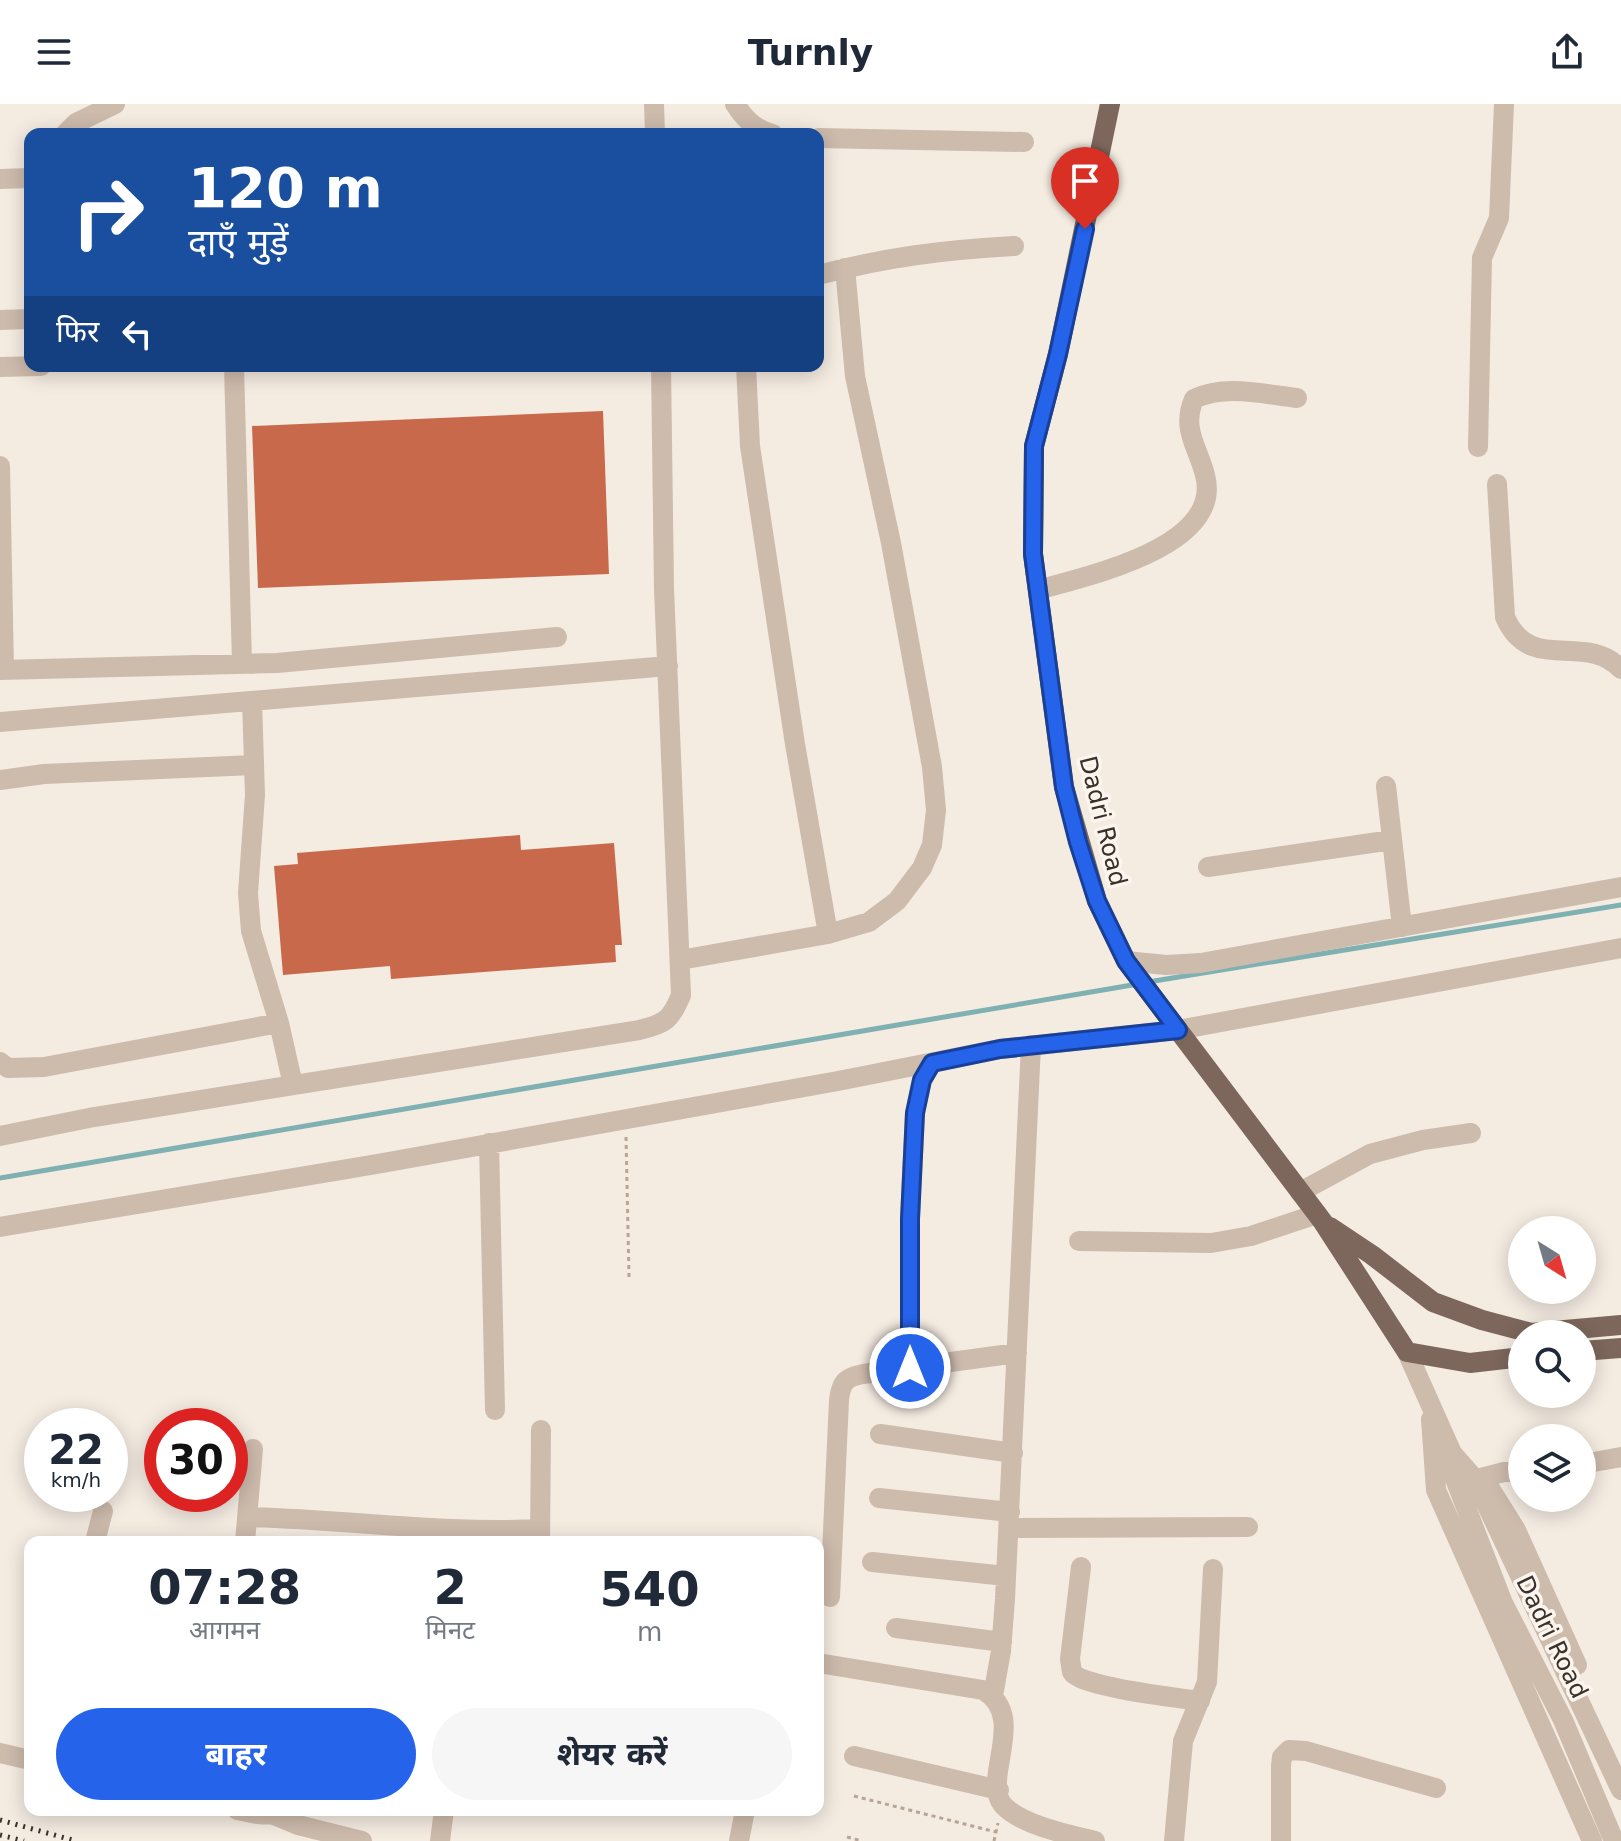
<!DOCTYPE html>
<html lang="hi">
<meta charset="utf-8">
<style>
body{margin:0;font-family:"DejaVu Sans","Noto Sans Devanagari",sans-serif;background:#f6f6f7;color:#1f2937;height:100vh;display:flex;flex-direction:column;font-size:30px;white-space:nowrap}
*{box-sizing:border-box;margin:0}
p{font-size:26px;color:#747a83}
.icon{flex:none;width:44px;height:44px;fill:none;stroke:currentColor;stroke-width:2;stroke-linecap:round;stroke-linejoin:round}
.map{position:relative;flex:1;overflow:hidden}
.side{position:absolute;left:24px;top:1432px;width:800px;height:280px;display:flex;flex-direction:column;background:#fff;border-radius:16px;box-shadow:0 4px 20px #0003}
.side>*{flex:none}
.guide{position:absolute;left:24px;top:24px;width:800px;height:244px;border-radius:16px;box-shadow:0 4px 20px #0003;background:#1a4fa0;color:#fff;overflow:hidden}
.needle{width:52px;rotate:143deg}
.fabs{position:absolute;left:1508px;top:1112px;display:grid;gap:16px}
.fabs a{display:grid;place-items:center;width:88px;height:88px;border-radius:50%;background:#fff;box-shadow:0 4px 20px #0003;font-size:40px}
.speed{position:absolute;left:24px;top:1304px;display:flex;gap:16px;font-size:40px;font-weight:700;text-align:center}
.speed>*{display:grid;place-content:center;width:104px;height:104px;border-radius:50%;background:#fff;box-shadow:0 4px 20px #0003;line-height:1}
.speed small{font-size:20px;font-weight:400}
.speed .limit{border:12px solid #d22;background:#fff;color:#111}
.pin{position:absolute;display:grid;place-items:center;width:68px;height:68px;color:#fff;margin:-82px -34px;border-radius:50% 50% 50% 0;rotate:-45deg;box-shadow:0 0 8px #0007}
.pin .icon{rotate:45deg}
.me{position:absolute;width:88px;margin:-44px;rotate:0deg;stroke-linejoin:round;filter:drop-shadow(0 0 6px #0008)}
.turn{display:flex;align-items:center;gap:28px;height:168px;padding:0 32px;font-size:36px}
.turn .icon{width:104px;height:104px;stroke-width:2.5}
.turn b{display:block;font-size:56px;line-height:68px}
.then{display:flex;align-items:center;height:76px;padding:0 32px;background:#0003;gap:16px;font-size:30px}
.eta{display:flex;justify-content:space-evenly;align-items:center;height:136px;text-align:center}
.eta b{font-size:48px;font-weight:700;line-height:56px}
.primary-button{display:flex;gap:16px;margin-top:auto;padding:16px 32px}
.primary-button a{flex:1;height:92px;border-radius:48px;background:#2563eb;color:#fff;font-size:32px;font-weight:700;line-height:92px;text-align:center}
.primary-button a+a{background:#f6f6f7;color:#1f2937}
header{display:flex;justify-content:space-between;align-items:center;height:104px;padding:0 32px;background:#fff;font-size:36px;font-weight:700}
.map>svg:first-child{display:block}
</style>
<header><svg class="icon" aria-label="menu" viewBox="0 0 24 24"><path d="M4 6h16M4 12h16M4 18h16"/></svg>Turnly<svg class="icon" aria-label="share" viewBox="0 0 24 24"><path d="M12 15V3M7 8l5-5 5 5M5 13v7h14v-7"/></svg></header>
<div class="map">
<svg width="1621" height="1737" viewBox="0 0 1621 1737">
<rect width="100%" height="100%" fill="#f4ebe1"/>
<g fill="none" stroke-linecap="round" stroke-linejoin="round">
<path stroke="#7fb0b2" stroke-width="5" d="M 1148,878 L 1621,801
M 0,1074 L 1138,880"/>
</g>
<path fill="#c8694b" d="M 603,307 L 609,470 L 258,484 L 252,322 Z
M 520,731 L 521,746 L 614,739 L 622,841 L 615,841 L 616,858 L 391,875 L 390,862 L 283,871 L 274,762 L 298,760 L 297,749 Z"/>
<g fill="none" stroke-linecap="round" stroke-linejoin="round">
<path stroke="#b9a596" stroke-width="3" stroke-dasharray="4 4" stroke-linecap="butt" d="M 626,1033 L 629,1173
M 854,1692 L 996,1728
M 847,1733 L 862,1737
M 994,1737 L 998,1719"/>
<path stroke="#cdbbac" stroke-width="20" d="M 654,0 L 655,30
M 735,0 C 744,14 756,27 773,30
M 65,30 L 76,19 L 115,0
M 818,34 L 1024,38
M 0,75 L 30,74
M 818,171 C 887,153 943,146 1014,142
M 0,216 L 30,215
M 234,262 L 242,560
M 746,262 L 750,342 L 795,640 L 828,830
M 0,263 L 41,262
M 1478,343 L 1482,154 L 1499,114 L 1504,0
M 0,362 L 4,566
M 1497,380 L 1505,513 C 1530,571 1584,527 1621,565
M 1038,486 C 1087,472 1224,443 1205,371 C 1198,343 1181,325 1194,295 C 1225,280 1263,290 1297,294
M 0,566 L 277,559 L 557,533
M 252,597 L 255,691 L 248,789 L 251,827 L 279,919 L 293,981
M 0,618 L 668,562
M 0,676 L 44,670 L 254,661
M 1386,682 L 1402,823
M 1208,763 L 1392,736
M 680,856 L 828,830 L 869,818 L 897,797 L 922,764 L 932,741 L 936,706 L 932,663 L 891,439 L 855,272 L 845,164
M 1126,857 L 1166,861 L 1201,859 L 1621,783
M 0,958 L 8,964 L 44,963 L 279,919
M 0,1032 L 94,1013 L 639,926 C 665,920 671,916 681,891 L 664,485 L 661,262
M 489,1039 L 495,1306
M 1300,1088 L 1370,1050 L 1423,1036 L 1471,1029
M 0,1123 L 377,1060 L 838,977 L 1000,945 L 1178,926 L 1621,844
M 1079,1137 L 1211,1139 L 1251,1132 L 1317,1110
M 1407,1248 L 1452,1349 L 1474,1374 L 1621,1686
M 910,1264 L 910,1115 L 915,1009 L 922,976 L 932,959
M 1431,1315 L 1436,1386 L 1592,1737
M 880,1330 L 1013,1349
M 1452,1349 L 1455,1375 L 1503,1499 L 1563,1616 L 1614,1737
M 1582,1360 L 1621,1353
M 1481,1374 L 1504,1368 L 1522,1368
M 1491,1386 L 1516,1426 L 1577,1561
M 879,1394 L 1010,1408
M 247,1413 C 345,1415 442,1430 540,1425
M 1009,1424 L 1248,1423
M 95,1438 L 103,1407
M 245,1438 L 253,1345
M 540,1438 L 541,1326
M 872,1458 L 1006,1472
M 1081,1463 L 1070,1555 C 1070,1556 1072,1567 1072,1568 C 1080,1583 1180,1594 1200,1597
M 830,1493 L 839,1296 C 841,1278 846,1273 863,1270 L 1017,1249
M 896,1524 L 1002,1538
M 818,1559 L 983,1586 C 1029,1612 981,1675 1003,1701 C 1021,1721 1070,1731 1095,1737
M 993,1592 L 1001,1547 L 1005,1495 L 1031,941
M 0,1649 L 30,1656
M 854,1652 L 999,1686
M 237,1706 C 255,1710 269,1714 286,1706
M 274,1711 L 298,1721 L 362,1737
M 440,1737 L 444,1706
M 739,1737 L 745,1706
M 1174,1737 L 1183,1637 L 1207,1578 L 1213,1465
M 1281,1737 L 1281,1662 L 1282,1653 L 1289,1646 L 1306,1647 L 1436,1684"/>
<path stroke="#7d675c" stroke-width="20" d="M 1110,0 L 1058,250 L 1034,342 L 1033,450 L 1064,683 L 1097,797 L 1126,857 L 1323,1118 L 1407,1248 L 1470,1259 L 1522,1253
M 1330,1123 L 1372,1151 L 1433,1198 L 1482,1216 L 1531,1229 L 1621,1221
M 1582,1247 L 1621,1244"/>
<path stroke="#3b302b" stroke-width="5" stroke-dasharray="2 6" stroke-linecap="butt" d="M 0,1716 L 76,1737
M 0,1731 L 24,1737"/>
</g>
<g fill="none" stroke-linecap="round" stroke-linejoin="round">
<defs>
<path id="route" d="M 910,1264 L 910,1115 L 915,1009 L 922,976 L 932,959 L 1000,945 L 1178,926 L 1126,857 L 1097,797 L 1078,738 L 1064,683 L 1033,450 L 1034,342 L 1058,250 L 1085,125"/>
</defs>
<use href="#route" stroke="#184099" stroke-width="20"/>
<use href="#route" stroke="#2563eb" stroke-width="14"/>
</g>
<g text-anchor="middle" stroke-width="7" stroke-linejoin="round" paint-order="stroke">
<g font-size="24" fill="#3b302b" stroke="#fbf5ee">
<text transform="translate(1103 717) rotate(76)" y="8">Dadri Road</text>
<text transform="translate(1552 1533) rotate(64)" y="8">Dadri Road</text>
</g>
</g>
</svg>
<div class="fabs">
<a><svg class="needle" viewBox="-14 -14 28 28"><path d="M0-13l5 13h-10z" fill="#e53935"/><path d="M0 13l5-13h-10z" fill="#747a83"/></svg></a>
<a><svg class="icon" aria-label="search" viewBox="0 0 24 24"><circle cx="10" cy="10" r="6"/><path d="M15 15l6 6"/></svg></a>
<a><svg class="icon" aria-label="layers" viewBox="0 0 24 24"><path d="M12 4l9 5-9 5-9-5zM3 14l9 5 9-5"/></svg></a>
</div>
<div class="speed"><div>22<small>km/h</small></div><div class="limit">30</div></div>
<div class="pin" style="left:1085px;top:125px;background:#d93025"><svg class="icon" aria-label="arrive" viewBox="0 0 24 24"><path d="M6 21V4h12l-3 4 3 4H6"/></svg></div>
<svg class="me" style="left:910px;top:1264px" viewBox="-20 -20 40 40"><circle r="17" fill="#2563eb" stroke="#fff" stroke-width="3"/><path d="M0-11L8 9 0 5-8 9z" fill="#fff"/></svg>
<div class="guide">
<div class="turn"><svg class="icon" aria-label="right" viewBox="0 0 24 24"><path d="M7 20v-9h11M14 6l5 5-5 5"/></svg><div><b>120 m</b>दाएँ मुड़ें</div></div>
<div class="then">फिर<svg class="icon" aria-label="left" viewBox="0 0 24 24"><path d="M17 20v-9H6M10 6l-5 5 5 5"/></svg></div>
</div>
<section class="side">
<div class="eta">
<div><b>07:28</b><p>आगमन</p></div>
<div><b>2</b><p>मिनट</p></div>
<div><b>540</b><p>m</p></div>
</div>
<div class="primary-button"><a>बाहर</a><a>शेयर करें</a></div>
</section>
</div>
